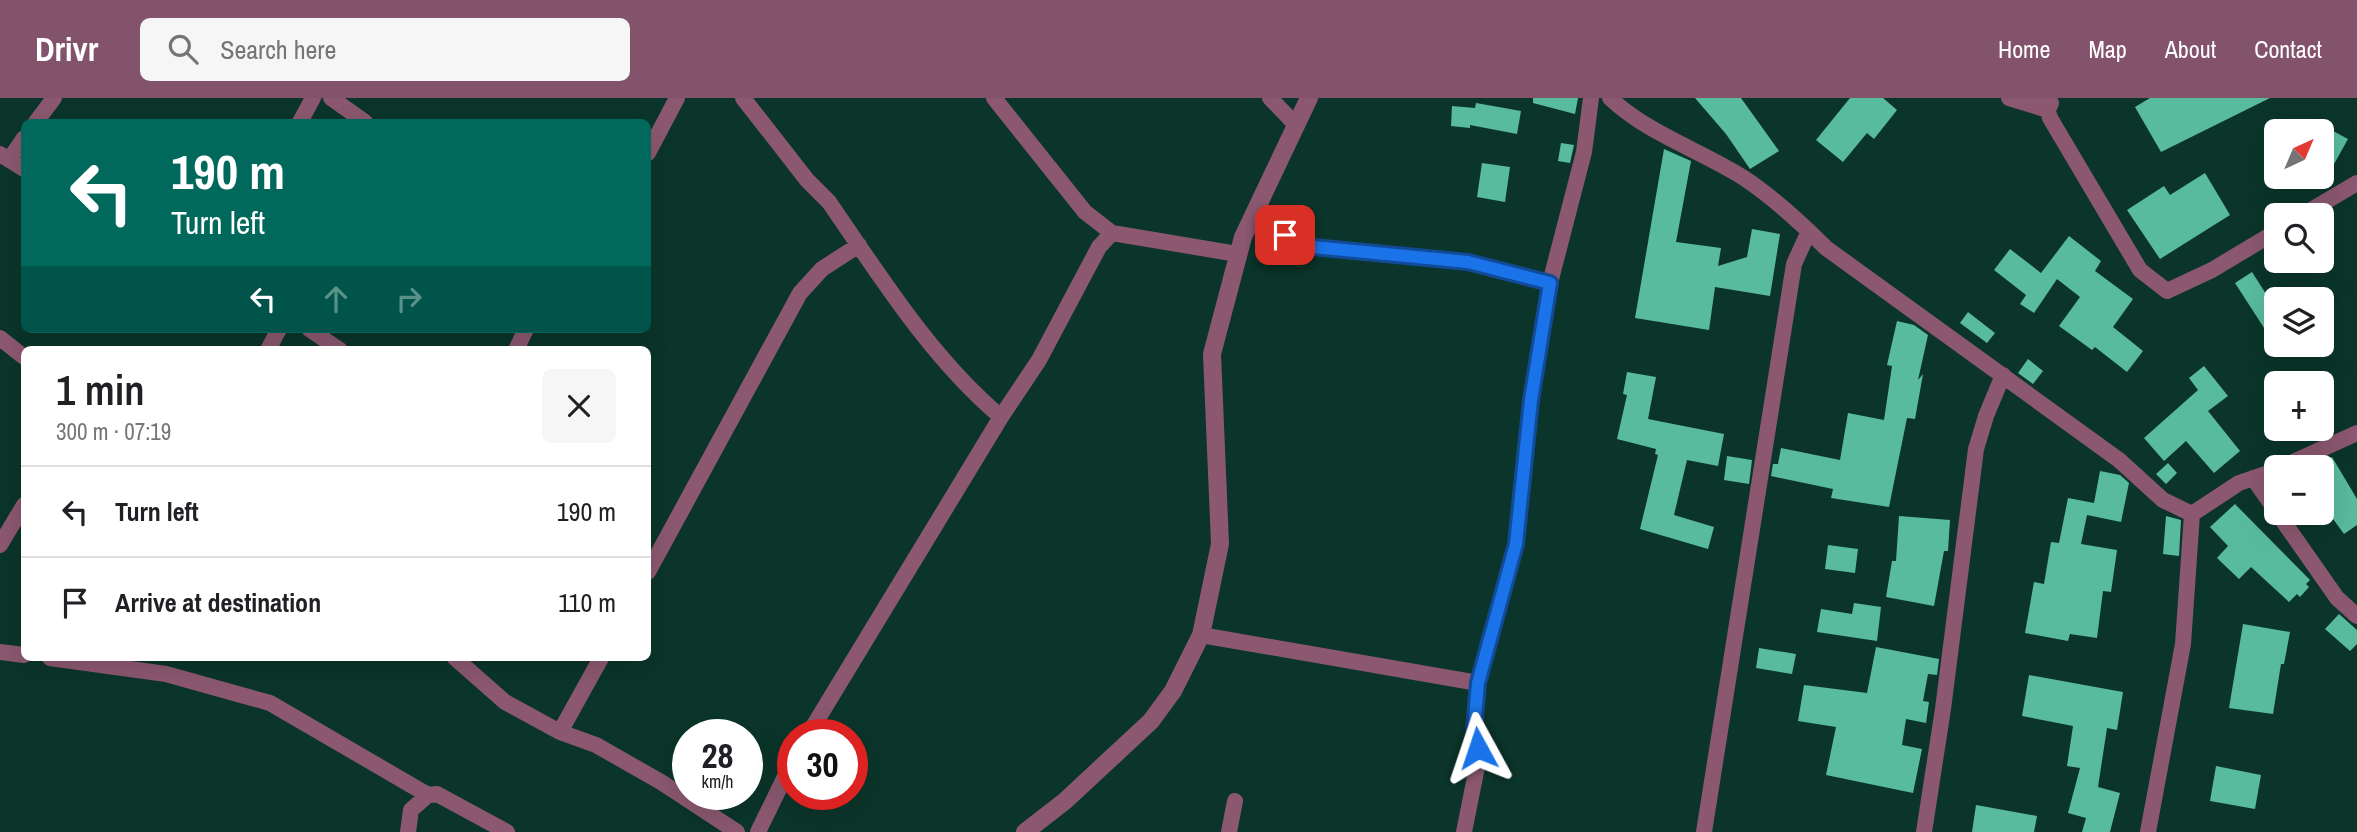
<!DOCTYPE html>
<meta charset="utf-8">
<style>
body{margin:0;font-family:"Archivo Narrow",sans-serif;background:#f6f6f6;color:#202124;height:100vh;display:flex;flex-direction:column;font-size:26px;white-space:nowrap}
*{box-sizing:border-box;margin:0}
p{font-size:23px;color:#757577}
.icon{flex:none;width:38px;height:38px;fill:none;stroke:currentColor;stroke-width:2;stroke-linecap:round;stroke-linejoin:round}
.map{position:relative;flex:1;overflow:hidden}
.side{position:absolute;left:21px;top:248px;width:630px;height:315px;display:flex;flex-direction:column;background:#fff;border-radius:10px;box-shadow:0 7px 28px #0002}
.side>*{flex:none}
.top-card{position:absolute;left:21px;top:21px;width:630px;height:214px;border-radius:10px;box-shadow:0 7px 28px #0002;background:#00695c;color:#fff;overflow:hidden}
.needle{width:46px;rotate:44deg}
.tools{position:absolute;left:2264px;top:21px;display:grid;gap:14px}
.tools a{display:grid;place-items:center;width:70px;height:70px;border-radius:10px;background:#fff;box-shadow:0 7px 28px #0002;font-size:35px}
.speed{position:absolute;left:672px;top:621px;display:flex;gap:14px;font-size:35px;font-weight:700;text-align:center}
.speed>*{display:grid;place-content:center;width:91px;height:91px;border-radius:50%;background:#fff;box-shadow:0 7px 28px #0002;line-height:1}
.speed small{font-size:18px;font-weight:400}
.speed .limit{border:10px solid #d22;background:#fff;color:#111}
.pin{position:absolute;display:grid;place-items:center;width:60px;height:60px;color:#fff;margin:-30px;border-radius:14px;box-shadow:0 4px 10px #0006}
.me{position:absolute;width:77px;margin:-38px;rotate:355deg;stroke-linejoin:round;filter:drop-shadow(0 0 5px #0008)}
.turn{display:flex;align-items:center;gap:24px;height:147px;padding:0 35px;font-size:32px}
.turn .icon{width:91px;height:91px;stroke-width:2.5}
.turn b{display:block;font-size:49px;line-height:60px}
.lanes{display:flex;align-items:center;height:66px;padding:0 35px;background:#0003;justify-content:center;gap:35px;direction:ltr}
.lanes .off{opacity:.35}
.round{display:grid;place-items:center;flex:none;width:74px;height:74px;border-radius:10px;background:#f6f6f6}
.summary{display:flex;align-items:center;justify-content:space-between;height:119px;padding:0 35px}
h1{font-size:42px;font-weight:600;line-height:52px}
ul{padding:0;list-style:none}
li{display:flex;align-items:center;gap:21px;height:91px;padding:0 35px;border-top:2px solid #e0e0e0}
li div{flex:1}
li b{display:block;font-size:26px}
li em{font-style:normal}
header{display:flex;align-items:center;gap:42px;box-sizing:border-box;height:98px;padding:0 35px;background:#83526b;color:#fff}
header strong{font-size:33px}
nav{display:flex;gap:38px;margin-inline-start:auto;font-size:24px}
.search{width:490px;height:63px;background:#f6f6f6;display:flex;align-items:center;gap:18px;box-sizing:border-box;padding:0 24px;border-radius:10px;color:#757577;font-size:26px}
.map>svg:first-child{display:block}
</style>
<header>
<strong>Drivr</strong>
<div class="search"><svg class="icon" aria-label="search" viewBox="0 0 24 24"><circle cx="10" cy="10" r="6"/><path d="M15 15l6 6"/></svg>Search here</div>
<nav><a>Home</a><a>Map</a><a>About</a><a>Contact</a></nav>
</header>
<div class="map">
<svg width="2357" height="734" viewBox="0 0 2357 734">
<rect width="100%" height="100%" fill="#0b352a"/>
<path fill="#59bb9e" d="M 1533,0 L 1578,0 L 1575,16 L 1533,5 Z
M 1695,0 L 1741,0 L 1779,53 L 1750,71 L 1726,36 Z
M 1850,0 L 1883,0 L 1897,12 L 1874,41 L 1867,35 L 1843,64 L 1816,42 Z
M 2150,0 L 2270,0 L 2161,54 L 2135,9 Z
M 1476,5 L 1521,13 L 1517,36 L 1470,27 L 1470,30 L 1451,28 L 1452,8 L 1475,10 Z
M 2322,27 L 2348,41 L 2333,68 L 2322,62 Z
M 1561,45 L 1574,47 L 1570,65 L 1558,63 Z
M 1664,51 L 1691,63 L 1676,144 L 1721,150 L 1718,168 L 1747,159 L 1752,131 L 1780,136 L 1770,198 L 1715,189 L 1709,232 L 1635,220 Z
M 1482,65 L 1510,69 L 1505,104 L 1477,99 Z
M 2205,75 L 2230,117 L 2160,161 L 2127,112 L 2164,88 L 2170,97 Z
M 2069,138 L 2101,163 L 2095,173 L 2133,201 L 2113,229 L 2143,253 L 2127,274 L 2095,249 L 2092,252 L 2059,228 L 2080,199 L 2057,181 L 2034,215 L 2020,206 L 2026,197 L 1994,172 L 2010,151 L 2041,175 Z
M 2252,174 L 2277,213 L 2277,250 L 2235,185 Z
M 1968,214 L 1995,235 L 1987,245 L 1960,225 Z
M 1897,223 L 1914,227 L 1928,237 L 1918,282 L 1923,276 L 1915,321 L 1907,320 L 1889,409 L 1831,400 L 1833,391 L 1771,378 L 1773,366 L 1778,366 L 1781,350 L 1840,362 L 1848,315 L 1884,322 L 1892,268 L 1887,267 Z
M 2028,261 L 2043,273 L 2033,286 L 2018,275 Z
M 2204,268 L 2228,298 L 2208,313 L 2240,353 L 2214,375 L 2186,343 L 2164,363 L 2144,340 L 2198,292 L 2189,280 Z
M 1627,274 L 1656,279 L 1648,321 L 1724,336 L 1718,368 L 1687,362 L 1674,417 L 1714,429 L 1708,451 L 1640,431 L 1658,357 L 1655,356 L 1656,351 L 1617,341 L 1627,297 L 1623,296 Z
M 1727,358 L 1752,362 L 1749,386 L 1724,382 Z
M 2332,359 L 2357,401 L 2357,427 L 2344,436 L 2328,414 L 2322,417 L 2322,364 Z
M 2168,365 L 2177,375 L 2166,386 L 2156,376 Z
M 2100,373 L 2120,377 L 2129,385 L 2121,424 L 2087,417 L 2081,446 L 2117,452 L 2111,494 L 2103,493 L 2097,540 L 2070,536 L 2068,543 L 2025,535 L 2034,484 L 2044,486 L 2051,444 L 2059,445 L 2068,400 L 2094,405 Z
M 2235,406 L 2310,482 L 2306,486 L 2309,489 L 2300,499 L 2297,496 L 2289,504 L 2251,469 L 2239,481 L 2217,460 L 2228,448 L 2210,429 Z
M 1899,418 L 1950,422 L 1948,453 L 1944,453 L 1934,508 L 1886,499 L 1892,463 L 1896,463 Z
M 2166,418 L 2181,422 L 2179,458 L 2163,456 Z
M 1828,447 L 1858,451 L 1855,475 L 1825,471 Z
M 1854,505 L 1881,509 L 1877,543 L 1817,534 L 1821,511 L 1852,516 Z
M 2339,516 L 2357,532 L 2357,546 L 2350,553 L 2325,531 Z
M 2243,526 L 2290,534 L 2284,566 L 2281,566 L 2273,616 L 2229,610 Z
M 1876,549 L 1939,561 L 1937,577 L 1928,576 L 1923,603 L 1929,604 L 1926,625 L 1906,621 L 1902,647 L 1922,651 L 1913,695 L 1826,677 L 1836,629 L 1798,623 L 1804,587 L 1867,595 Z
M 1759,550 L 1796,556 L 1792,576 L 1756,570 Z
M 2029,577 L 2123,594 L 2117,632 L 2107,630 L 2098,689 L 2120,695 L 2110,734 L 2082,734 L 2086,720 L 2068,715 L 2080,670 L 2067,668 L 2073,628 L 2022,618 Z
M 2216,668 L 2261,677 L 2255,711 L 2210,703 Z
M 1976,707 L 2037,718 L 2034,734 L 1972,734 Z"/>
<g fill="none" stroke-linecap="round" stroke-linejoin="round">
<path stroke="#8b586f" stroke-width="16" d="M 331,0 L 365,24
M 743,0 L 807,82 L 829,104 C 880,178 931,260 1001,319 L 1039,262 L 1099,149 L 1112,135
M 994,0 L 1085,114 L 1112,135 L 1237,156
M 1270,0 L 1296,27
M 1610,0 C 1648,36 1700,52 1744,80 C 1774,100 1801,125 1826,150 L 2119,362 L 2163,402 L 2192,416 L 2183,546 L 2148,734
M 2009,0 L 2048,12 L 2051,5
M 2044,0 L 2050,20 L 2140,172 L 2167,193 L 2212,172 L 2277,133
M 36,24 L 54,0
M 300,24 L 313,0
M 648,55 L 677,0
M 0,56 L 24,71
M 9,62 L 24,40
M 2303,117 L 2357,85
M 1252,119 L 1313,149 L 1468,164 L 1550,185
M 309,231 L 340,252
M 0,240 L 24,259
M 268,252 L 279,231
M 516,252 L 526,231
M 2282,369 L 2357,335
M 2253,380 L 2337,500 L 2357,518
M 2192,416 L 2239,385 L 2277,372
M 0,447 L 24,407
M 648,474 L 800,195 L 822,171 L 859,147
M 1201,537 L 1478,585
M 0,554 L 24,557
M 50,560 L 166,576 L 270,605 L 428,697
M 455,560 L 505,604 L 560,634 L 596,647 L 661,684 L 737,734
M 560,634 L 601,560
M 808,637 L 1001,319
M 408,734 L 411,712 L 428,697 L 437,696 L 507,734
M 758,734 L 793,662
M 1229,734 L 1235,703
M 1464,734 L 1477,669 L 1478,650 L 1474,630 L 1478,585 L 1516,446 L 1531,302 L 1550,185 L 1584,54 L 1591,0
M 1704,734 L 1794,166 L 1809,133
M 1924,734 L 1943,611 L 1976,351 L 1986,318 L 2003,277"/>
<path stroke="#8b586f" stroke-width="18" d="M 1025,734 L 1065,703 L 1151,623 L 1173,593 L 1201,537 L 1220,446 L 1212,256 L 1243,139 L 1309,0"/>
</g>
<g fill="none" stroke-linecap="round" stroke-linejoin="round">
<defs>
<path id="route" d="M 1285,137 L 1313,149 L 1468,164 L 1550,185 L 1531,302 L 1516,446 L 1478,585 L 1474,630 L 1478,650"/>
</defs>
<use href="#route" stroke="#114b97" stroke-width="18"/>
<use href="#route" stroke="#1a73e8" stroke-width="12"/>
</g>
</svg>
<div class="tools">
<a><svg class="needle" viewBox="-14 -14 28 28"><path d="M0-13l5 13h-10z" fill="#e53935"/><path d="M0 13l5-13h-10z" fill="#757577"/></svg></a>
<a><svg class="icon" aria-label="search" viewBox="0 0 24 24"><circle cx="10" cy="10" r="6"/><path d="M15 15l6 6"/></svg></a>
<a><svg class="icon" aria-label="layers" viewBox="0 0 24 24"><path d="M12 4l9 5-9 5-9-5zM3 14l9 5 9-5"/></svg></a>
<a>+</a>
<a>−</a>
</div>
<div class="speed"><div>28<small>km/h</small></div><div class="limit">30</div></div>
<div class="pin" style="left:1285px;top:137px;background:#d93025"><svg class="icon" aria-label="arrive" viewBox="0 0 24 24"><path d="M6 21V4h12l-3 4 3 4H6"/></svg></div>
<svg class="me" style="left:1478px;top:650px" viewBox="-20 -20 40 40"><path d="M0-17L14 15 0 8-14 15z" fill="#1a73e8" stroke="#fff" stroke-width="4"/></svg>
<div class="top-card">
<div class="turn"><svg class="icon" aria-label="left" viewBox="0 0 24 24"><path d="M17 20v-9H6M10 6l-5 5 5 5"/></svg><div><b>190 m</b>Turn left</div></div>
<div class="lanes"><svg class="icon" aria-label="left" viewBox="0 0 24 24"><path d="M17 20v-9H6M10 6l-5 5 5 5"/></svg><svg class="icon off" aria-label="ahead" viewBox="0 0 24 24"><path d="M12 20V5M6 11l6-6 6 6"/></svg><svg class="icon off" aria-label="right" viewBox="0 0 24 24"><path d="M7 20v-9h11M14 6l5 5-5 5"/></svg></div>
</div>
<section class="side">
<div class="summary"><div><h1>1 min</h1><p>300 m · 07:19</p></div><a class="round"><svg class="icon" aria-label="close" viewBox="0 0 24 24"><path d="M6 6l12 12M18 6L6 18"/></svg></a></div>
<ul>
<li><svg class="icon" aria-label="left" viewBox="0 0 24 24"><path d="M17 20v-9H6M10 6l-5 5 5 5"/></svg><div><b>Turn left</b></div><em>190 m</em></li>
<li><svg class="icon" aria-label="arrive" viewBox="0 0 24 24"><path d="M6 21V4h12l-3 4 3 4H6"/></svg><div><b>Arrive at destination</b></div><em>110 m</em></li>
</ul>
</section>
</div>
